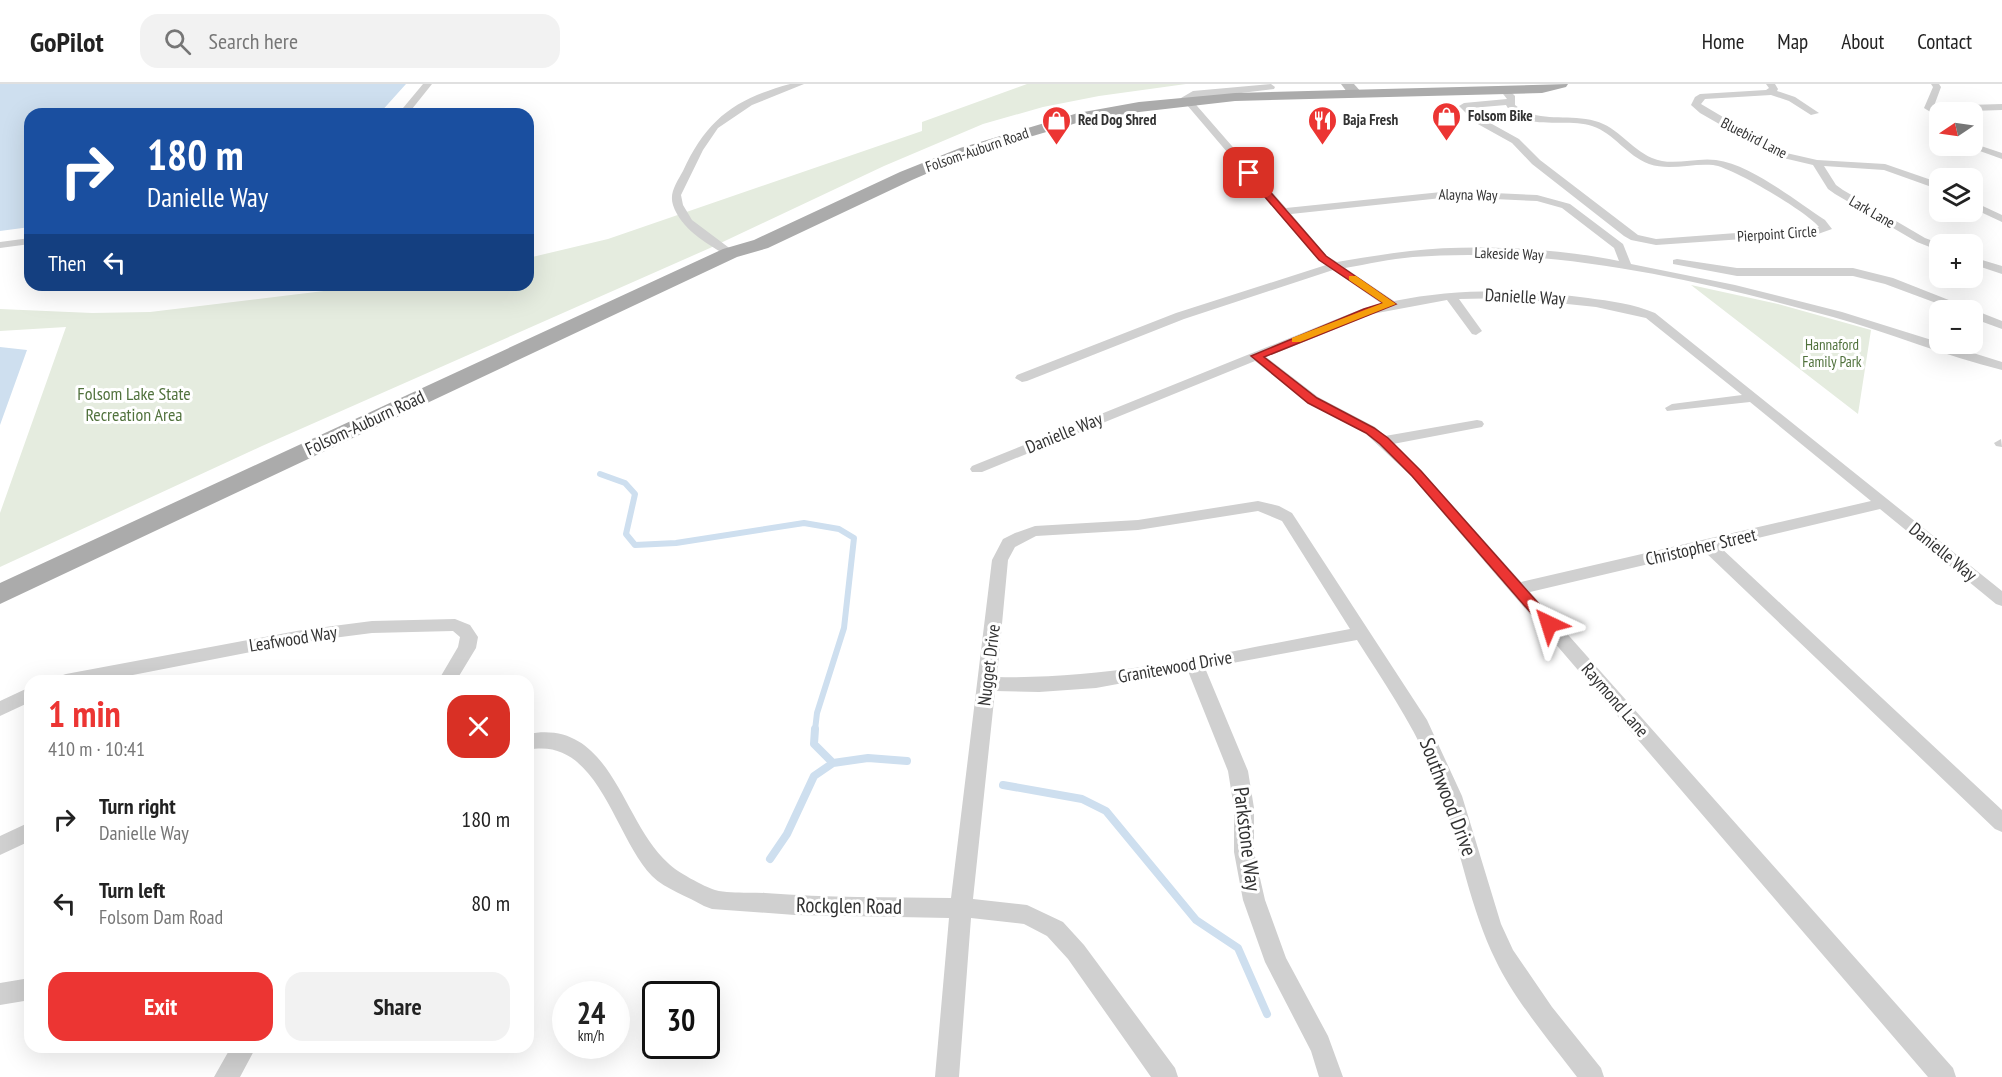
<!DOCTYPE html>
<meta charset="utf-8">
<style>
body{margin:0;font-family:"PT Sans Narrow",sans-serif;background:#f2f2f2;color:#222;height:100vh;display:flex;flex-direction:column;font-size:22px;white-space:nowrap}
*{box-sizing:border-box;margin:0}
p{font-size:20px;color:#767676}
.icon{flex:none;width:33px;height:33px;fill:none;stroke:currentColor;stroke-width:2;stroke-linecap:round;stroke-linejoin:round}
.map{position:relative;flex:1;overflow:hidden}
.sheet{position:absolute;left:24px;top:591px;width:510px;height:378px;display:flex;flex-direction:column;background:#fff;border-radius:18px;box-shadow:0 6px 24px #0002}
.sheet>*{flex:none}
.banner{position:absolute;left:24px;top:24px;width:510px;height:183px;border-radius:18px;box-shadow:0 6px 24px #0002;background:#1a4fa0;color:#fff;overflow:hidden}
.needle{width:39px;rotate:257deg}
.tools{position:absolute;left:1929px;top:18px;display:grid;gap:12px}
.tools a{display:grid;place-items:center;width:54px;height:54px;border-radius:12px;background:#fff;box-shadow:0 6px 24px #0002;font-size:30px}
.speed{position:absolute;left:552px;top:897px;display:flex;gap:12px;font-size:30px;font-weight:700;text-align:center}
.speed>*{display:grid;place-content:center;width:78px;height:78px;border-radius:50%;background:#fff;box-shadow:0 6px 24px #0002;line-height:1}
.speed small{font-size:15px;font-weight:400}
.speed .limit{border:3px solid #111;border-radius:9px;background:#fff;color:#111}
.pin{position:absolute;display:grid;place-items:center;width:51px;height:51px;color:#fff;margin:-26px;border-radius:12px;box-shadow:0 3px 9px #0006}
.me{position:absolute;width:66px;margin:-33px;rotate:319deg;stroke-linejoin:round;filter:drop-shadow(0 0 4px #0008)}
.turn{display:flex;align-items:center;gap:21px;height:126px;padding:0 24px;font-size:27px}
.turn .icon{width:78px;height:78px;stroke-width:2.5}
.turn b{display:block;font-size:42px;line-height:51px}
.then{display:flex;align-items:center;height:57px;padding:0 24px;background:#0003;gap:12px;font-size:22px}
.round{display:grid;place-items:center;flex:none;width:63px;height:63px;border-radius:18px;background:#f2f2f2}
.headline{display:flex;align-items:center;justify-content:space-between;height:102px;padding:0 24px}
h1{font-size:36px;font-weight:800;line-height:45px;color:#ec3533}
.button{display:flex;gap:12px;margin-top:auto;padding:12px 24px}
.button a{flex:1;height:69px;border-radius:18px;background:#ec3533;color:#fff;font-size:24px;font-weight:800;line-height:69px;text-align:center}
.button a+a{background:#f2f2f2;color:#222}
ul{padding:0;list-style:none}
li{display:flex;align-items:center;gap:18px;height:84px;padding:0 24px}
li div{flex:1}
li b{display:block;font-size:22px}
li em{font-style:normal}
header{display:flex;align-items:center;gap:36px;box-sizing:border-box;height:84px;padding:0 30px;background:#fff;border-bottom:2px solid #e0e0e0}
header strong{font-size:28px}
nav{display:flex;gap:33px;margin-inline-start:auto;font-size:21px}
.search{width:420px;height:54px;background:#f2f2f2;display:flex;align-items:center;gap:15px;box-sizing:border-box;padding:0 21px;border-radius:18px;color:#767676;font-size:22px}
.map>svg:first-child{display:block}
</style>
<header>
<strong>GoPilot</strong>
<div class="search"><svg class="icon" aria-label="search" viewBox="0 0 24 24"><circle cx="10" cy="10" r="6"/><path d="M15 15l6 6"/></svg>Search here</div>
<nav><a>Home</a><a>Map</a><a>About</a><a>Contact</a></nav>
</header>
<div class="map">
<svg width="2002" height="993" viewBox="0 0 2002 993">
<rect width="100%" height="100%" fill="#fff"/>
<path fill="#e5ecdf" d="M 1027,0 L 1186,0 L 1099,12 L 1043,23 L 983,40 L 884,82 L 710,164 L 262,362 L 0,483 L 0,429 L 66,243 L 0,247 L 0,225 L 92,229 L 150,228 L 373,201 L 528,201 L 528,174 L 608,155 L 922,47 L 922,38 Z
M 1691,201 L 1778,220 L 1871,246 L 1858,330 Z"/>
<path fill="#cedfef" d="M 0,0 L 406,0 L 379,30 L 30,30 L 30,143 L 0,147 Z
M 0,263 L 27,266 L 0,341 Z"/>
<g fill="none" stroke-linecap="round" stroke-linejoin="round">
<path stroke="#cedfef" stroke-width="6" d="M 600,390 L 625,399 L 635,410 L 626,450 L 635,461 L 676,459 L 804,439 L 839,445 L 854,454 L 844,544 L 817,629 L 815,646"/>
<path stroke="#cedfef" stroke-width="8" d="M 815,645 L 814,660 L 833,679 L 868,674 L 907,677
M 1003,701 L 1082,715 L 1106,727 L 1196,836 L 1238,864 L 1267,930
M 770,775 L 787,750 L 814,692 L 833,679"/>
<path fill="#d0d0d0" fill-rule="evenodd" d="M 423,0 L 432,0 L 408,30 L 398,30 Z
M 790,0 L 804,0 L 752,21 L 718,44 L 703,66 L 681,111 L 683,121 L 692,136 L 736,169 L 730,172 L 726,171 C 706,159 681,145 673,121 C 669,109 677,98 683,87 C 707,35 735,15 790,0 Z
M 1271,0 L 1275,3 L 1274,5 L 1191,15 L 1286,124 L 1451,107 L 1537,111 L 1570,120 L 1623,160 L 1631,180 L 1735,201 L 1842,228 L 2002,278 L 2002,286 C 1945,272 1890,249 1833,233 C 1697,196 1554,162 1413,173 C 1390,175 1368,180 1345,184 L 1394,217 C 1459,204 1523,205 1588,214 C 1610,217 1634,220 1655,229 L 2002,507 L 2002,522 L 1996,520 L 1880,425 L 1720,463 L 2002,726 L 2002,748 L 1995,745 L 1704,467 L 1530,508 L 1953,984 L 1956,993 L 1928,993 L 1411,392 L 1365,349 L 1308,319 L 1255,277 L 982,388 L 972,388 L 970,385 L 972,382 L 1364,224 L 1382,220 L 1333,186 L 1184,235 L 1027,297 L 1022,298 L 1015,294 L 1017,291 L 1176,229 L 1326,181 L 1319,176 L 1181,14 L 1193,7 ZM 1451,113 L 1537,117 L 1562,124 L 1614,164 L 1619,177 C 1557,164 1473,160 1410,167 C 1386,170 1361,174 1337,178 L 1327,172 L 1291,130 ZM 1510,214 L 1596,223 L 1646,234 L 1742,311 L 1672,320 L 1665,324 L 1667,327 L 1750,318 L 1871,417 L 1521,498 L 1421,386 L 1393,360 L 1482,343 L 1484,340 L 1482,337 L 1477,336 L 1385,352 L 1375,343 L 1318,313 L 1266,273 L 1372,230 L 1447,216 L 1472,250 L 1476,251 L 1482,247 L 1459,215 Z
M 1766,0 L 1775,0 L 1778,5 L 1777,7 L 1795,13 L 1819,29 L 1811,31 L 1789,17 L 1771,11 L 1705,15 L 1701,20 L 1782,68 L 1817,76 L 1885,80 L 1940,99 L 1940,106 L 1884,86 L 1824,82 L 1836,101 L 1843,106 L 1925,154 L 1941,160 L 1940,160 L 1940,167 L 1917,158 L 1835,110 L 1828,105 L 1813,81 L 1775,72 L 1700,29 L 1691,21 L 1695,13 L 1700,10 L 1766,6 L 1769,4 Z
M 1931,0 L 1939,0 L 1941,3 L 1934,22 L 2002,20 L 2002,26 L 1940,28 L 1940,34 L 1924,24 L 1933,3 Z
M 1501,4 L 1507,4 L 1515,12 L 1515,21 C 1539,40 1567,29 1595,37 C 1618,43 1631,65 1652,74 C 1672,83 1695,73 1716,76 C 1752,81 1794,116 1825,136 L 1832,145 L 1818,150 L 1656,161 L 1631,156 L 1624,152 L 1532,80 L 1512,59 L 1476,39 L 1459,22 L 1464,19 L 1507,15 L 1500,6 ZM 1506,21 C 1522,49 1566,33 1592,42 C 1614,49 1627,72 1649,80 C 1670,87 1691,79 1713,81 C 1732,83 1807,128 1819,143 L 1656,155 L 1638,151 L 1540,76 L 1519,55 L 1483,35 L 1471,24 Z
M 1972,59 L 2002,69 L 2002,75 L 1966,62 L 1972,62 Z
M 1972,117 L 2002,131 L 2002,138 L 1972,124 Z
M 30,154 L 30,160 L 0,164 L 0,158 Z
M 1972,173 L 2002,182 L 2002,190 L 1972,180 Z
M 1677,175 L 1737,184 L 1853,184 L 1893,194 L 2002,237 L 2002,245 L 1972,234 L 1972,226 L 1955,226 L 1885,200 L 1853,192 L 1737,192 L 1673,180 L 1673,176 Z
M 2001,355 L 2002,363 L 1996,362 L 1994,359 Z
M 1258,417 L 1279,422 L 1292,429 L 1427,636 L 1462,712 L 1501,840 L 1513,866 L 1552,923 L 1601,984 L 1604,993 L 1577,993 C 1551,959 1514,915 1496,877 C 1470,824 1461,767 1442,712 C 1423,655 1389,606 1357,556 L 1205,584 L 1248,687 L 1254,724 L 1254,768 L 1265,816 L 1286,874 L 1328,952 L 1343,993 L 1319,993 L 1311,967 L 1265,878 L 1243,816 L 1234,768 L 1234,724 L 1228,687 L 1188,587 L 1096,604 L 1039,608 L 995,607 L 973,815 L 1027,821 L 1063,838 L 1084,861 L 1175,984 L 1178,993 L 1151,993 L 1068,875 L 1047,852 L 1024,840 L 971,834 L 959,993 L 935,993 L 949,834 L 795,831 L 712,825 L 704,822 C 689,813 665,805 652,792 C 614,753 598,651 528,666 L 528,650 C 612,634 621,737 668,779 C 675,787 705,803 715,806 C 730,810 749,808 765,809 C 827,814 889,813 951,814 L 992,476 L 1003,455 L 1015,449 L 1035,442 L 1138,436 ZM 1258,427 L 1282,437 L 1350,545 C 1233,566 1116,596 997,593 L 1008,476 L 1015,463 L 1036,452 L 1138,446 Z
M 455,535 L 470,541 L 478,553 L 476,564 L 456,597 L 438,597 L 458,563 L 460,553 L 453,547 L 372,549 L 302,558 L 102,597 L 57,597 L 60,592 L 66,590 L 302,546 L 372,537 Z
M 30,603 L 30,618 L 0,632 L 0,617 Z
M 30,738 L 30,757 L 0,771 L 0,752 Z
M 30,894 L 30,916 L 0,921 L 0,899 Z
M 231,963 L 256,963 L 240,993 L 214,993 Z"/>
<path fill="#bdbdbd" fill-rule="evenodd" d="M 1341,0 L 1354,0 L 1362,9 L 1355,13 L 1350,12 Z"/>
<path fill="#ababab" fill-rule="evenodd" d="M 1568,0 L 1566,3 L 1542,9 L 1235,17 L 1139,28 L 1080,38 L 972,70 L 912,96 L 768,164 L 737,173 L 0,520 L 0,499 L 723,165 L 754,156 L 900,88 L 960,64 L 1078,29 L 1139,18 L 1235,9 Z"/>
</g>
<path fill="#ec3533" stroke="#992221" stroke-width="1.5" d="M 1246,87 L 1252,87 L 1326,172 L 1396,220 L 1264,273 L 1317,314 L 1374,344 L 1388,354 L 1421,387 L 1554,537 L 1556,540 L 1554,544 L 1544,544 L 1412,392 L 1380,360 L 1366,349 L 1308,319 L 1251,272 L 1364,225 L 1383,219 L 1319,176 L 1246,91 Z"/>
<path fill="#f59e0b" d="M 1349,192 L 1356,192 L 1396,220 L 1300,258 L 1292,258 L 1292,254 L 1383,219 L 1349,196 Z"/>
<defs>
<symbol id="shop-pin" viewBox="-11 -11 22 30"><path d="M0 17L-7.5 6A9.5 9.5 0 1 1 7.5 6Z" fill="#ec3533" stroke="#fff"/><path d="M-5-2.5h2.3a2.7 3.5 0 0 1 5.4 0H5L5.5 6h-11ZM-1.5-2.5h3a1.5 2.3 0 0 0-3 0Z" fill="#fff"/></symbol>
<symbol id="restaurant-pin" viewBox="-11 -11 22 30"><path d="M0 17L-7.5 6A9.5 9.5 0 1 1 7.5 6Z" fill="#ec3533" stroke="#fff"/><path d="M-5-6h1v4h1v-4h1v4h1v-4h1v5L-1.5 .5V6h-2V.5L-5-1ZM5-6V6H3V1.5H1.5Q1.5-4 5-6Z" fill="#fff"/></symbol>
</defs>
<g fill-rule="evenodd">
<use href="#shop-pin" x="1430" y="16" width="33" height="45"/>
<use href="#shop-pin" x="1040" y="20" width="33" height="45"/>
<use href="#restaurant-pin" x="1306" y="20" width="33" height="45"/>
</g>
<g text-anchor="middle" stroke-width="6" stroke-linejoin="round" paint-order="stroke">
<g font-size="15" font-weight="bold" fill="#333" stroke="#fff" text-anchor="start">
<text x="1468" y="37">Folsom Bike</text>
<text x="1078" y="41">Red Dog Shred</text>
<text x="1343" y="41">Baja Fresh</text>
</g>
<g font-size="15" fill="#333" stroke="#fff">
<text transform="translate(1754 54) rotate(27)" y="5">Bluebird Lane</text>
<text transform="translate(977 66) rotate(-19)" y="5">Folsom-Auburn Road</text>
<text transform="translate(1468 111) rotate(1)" y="5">Alayna Way</text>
<text transform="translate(1872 128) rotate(30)" y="5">Lark Lane</text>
<text transform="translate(1777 150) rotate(-4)" y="5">Pierpoint Circle</text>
<text transform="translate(1509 170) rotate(2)" y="5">Lakeside Way</text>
</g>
<g font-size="15" fill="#51723d" stroke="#fff">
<text x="1832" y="266">Hannaford<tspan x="1832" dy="17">Family Park</tspan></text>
</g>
<g font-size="18" fill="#333" stroke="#fff">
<text transform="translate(1525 213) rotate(3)" y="6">Danielle Way</text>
<text transform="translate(365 339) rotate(-25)" y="6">Folsom-Auburn Road</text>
<text transform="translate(1064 349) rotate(-22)" y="6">Danielle Way</text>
<text transform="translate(1701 463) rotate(-13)" y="6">Christopher Street</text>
<text transform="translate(1943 468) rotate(39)" y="6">Danielle Way</text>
<text transform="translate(293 555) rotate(-9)" y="6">Leafwood Way</text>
<text transform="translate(989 581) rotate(-83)" y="6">Nugget Drive</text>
<text transform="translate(1175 583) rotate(-10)" y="6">Granitewood Drive</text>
<text transform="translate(1615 616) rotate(49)" y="6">Raymond Lane</text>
</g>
<g font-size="18" fill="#51723d" stroke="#fff">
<text x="134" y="316">Folsom Lake State<tspan x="134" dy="21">Recreation Area</tspan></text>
</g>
<g font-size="21" fill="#333" stroke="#fff">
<text transform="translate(1448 713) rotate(69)" y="7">Southwood Drive</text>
<text transform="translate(1247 755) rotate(83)" y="7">Parkstone Way</text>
<text transform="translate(849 822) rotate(1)" y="7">Rockglen Road</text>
</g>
</g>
</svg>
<div class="tools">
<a><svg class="needle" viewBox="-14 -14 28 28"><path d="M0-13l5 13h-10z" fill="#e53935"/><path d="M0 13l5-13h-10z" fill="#767676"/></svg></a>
<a><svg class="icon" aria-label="layers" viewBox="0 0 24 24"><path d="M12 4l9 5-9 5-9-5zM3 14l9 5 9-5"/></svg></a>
<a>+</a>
<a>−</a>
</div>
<div class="speed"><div>24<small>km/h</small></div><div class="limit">30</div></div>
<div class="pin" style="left:1249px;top:89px;background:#d93025"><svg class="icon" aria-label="arrive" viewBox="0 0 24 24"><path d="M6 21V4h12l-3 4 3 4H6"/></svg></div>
<svg class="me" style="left:1549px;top:540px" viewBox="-20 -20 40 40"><path d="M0-17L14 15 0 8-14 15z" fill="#ec3533" stroke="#fff" stroke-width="4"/></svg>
<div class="banner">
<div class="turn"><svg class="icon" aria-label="right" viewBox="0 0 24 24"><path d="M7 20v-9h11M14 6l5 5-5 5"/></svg><div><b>180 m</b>Danielle Way</div></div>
<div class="then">Then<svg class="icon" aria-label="left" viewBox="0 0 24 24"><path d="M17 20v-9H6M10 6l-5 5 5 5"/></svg></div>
</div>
<section class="sheet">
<div class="headline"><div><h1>1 min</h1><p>410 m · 10:41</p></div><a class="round" style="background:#d93025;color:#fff"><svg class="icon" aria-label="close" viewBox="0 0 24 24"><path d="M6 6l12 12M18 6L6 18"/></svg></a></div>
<ul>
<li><svg class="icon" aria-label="right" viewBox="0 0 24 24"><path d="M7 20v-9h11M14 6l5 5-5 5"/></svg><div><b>Turn right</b><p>Danielle Way</p></div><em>180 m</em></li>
<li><svg class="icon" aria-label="left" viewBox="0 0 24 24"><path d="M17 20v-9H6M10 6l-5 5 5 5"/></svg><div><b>Turn left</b><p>Folsom Dam Road</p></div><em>80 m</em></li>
</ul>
<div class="button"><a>Exit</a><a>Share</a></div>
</section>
</div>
